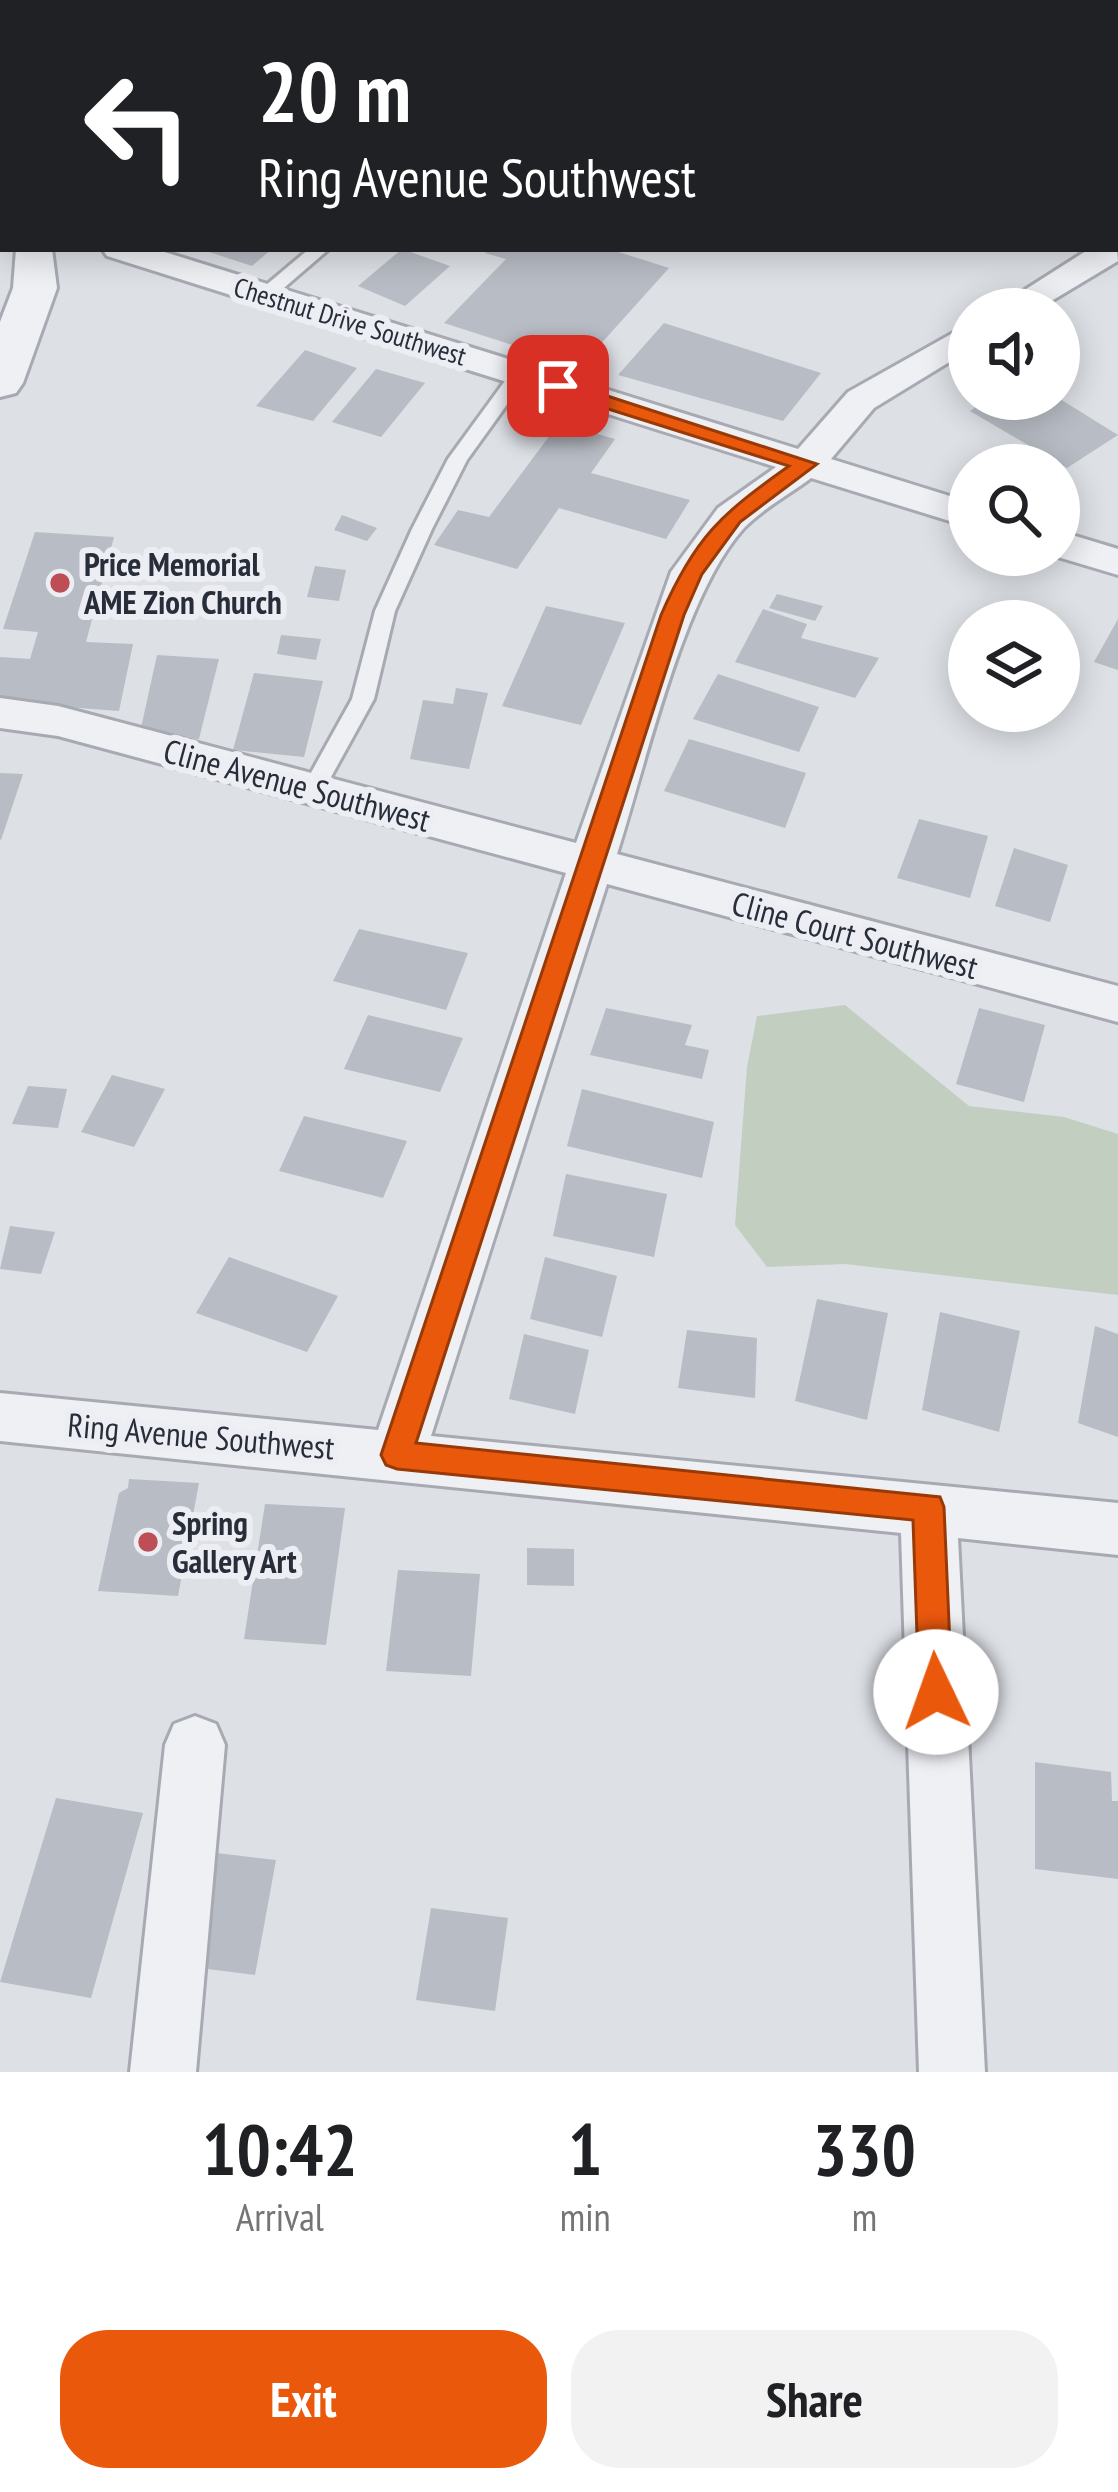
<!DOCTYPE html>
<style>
body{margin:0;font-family:"PT Sans Narrow",sans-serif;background:#f2f2f2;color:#202124;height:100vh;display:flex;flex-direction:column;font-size:45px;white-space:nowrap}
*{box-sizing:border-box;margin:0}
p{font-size:39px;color:#757577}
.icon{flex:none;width:66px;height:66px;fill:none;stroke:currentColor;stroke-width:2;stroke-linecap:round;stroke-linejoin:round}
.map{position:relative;height:2072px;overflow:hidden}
.side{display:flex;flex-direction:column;background:#fff;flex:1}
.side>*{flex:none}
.guide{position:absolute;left:0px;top:0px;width:1119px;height:252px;box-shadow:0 6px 30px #0003;background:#202124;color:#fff;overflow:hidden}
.tools{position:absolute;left:948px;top:288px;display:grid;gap:24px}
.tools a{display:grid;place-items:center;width:132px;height:132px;border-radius:50%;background:#fff;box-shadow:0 6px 30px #0003;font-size:60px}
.pin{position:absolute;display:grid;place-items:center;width:102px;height:102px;color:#fff;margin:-51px;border-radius:24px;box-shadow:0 6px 18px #0006}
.me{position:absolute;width:132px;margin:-66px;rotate:357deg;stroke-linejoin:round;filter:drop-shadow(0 0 9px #0008)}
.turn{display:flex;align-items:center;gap:42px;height:252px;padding:0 60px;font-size:54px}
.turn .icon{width:156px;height:156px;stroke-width:2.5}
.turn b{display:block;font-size:84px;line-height:102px}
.eta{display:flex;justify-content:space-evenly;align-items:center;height:204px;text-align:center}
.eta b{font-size:72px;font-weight:800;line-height:84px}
.action{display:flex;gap:24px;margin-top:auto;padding:24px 60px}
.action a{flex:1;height:138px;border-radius:48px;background:#ea580c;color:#fff;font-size:48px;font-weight:800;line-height:138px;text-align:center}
.action a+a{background:#f2f2f2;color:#202124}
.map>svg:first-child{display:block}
</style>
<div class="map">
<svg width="1118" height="2072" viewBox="0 0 1118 2072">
<rect width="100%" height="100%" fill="#dde0e5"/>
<path fill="#c2cebf" d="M 737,0 L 1118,0 L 1118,82 L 1116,3 L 732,3 Z
M 845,1005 L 969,1106 L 1064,1117 L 1118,1134 L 1118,1295 L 845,1264 L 767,1267 L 735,1225 L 747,1067 L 757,1016 Z"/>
<path fill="#b8bcc4" d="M 200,249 L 272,249 L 252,266 Z
M 402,249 L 450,266 L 405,306 L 358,286 Z
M 490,249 L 609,249 L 669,268 L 580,367 L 444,323 L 506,259 L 485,253 Z
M 664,323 L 821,373 L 783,421 L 618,375 Z
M 305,350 L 357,368 L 313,421 L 256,406 Z
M 376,369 L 425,383 L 381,437 L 332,422 Z
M 988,399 L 1060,399 L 1118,435 L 1067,468 L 970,411 Z
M 559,423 L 615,439 L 591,473 L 690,500 L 666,539 L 559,508 L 517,569 L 434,545 L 458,510 L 489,517 Z
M 342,515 L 377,528 L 367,541 L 334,530 Z
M 35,532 L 114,537 L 86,642 L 133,644 L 119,711 L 0,702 L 0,657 L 30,659 L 38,632 L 3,629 Z
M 315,566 L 346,570 L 339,601 L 307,597 Z
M 777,594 L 823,606 L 815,621 L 769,608 Z
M 546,606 L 625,623 L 581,725 L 502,706 Z
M 763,609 L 807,624 L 801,638 L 879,658 L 855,698 L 735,662 Z
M 1118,619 L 1118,670 L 1094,662 Z
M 281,635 L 321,639 L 316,660 L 277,654 Z
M 157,655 L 219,659 L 199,739 L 139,737 Z
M 254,673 L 323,681 L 304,757 L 233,750 Z
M 718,674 L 819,707 L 799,752 L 693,719 Z
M 456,688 L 488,693 L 469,769 L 410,759 L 423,700 L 453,704 Z
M 689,739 L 806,773 L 785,828 L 664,791 Z
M 0,773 L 23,774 L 1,840 L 0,839 Z
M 919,819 L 988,836 L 970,898 L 897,878 Z
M 1014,848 L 1068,865 L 1050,922 L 995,906 Z
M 359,929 L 468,953 L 446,1010 L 333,981 Z
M 606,1008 L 692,1025 L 685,1045 L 709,1050 L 702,1079 L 590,1055 Z
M 979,1008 L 1045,1025 L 1024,1102 L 956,1084 Z
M 368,1015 L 463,1038 L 440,1092 L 344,1069 Z
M 112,1075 L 165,1089 L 134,1147 L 81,1132 Z
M 28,1086 L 67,1089 L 58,1128 L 12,1124 Z
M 582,1089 L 714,1122 L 702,1178 L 567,1146 Z
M 304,1116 L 407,1141 L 383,1198 L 279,1171 Z
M 566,1174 L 667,1194 L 654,1257 L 553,1236 Z
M 10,1226 L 55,1232 L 41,1274 L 0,1269 Z
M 229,1257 L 338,1296 L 307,1352 L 196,1313 Z
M 545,1257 L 617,1276 L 602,1337 L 530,1319 Z
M 817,1299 L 888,1313 L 867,1420 L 795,1401 Z
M 940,1312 L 1020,1331 L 999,1432 L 922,1410 Z
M 1095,1326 L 1118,1334 L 1118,1437 L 1078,1423 Z
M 687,1330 L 757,1338 L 755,1398 L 678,1388 Z
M 524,1334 L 589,1350 L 575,1414 L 509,1399 Z
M 129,1479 L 199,1483 L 178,1596 L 98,1591 L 119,1493 L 128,1488 Z
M 265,1504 L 345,1508 L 326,1645 L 244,1639 Z
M 527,1548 L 574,1549 L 574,1586 L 527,1585 Z
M 398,1570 L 480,1574 L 471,1676 L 386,1671 Z
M 1035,1762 L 1111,1772 L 1112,1801 L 1118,1801 L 1118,1879 L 1035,1869 Z
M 56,1798 L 143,1813 L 91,1998 L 0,1982 Z
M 200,1851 L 276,1860 L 255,1975 L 176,1965 Z
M 431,1908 L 508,1918 L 495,2011 L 416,2000 Z"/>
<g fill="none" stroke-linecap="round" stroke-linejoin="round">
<defs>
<path id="service" d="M 309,249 L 329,249 L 271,299 L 259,299 L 259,291 Z
M 520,368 L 529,374 L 467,460 L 432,529 L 395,611 L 374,699 L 321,795 L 305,795 L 302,789 L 352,699 L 375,611 L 412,529 L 448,459 L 513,370 Z"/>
<path id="minor" d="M 0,228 L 3,228 L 3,249 L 0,249 Z
M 1116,239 L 1118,261 L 1038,309 L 995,309 L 1089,249 L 1116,249 Z
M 102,249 L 155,249 L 798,449 L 848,392 L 969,324 L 969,350 L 874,408 L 831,459 L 969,502 L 969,527 L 811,478 C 790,494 762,509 744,528 C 683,595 646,764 617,854 L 1118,986 L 1118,1022 L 607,884 L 431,1436 L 1118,1503 L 1118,1555 L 958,1538 L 985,2072 L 919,2072 L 901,1533 L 0,1441 L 0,1393 L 378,1430 L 566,873 L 58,736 L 0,728 L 0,698 L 58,706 L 576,843 L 671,572 L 718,508 L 776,467 L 107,256 Z
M 1059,531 L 1118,549 L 1118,575 L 1051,555 L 1059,555 Z
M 195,1716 L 216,1724 L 225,1745 L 196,2072 L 130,2072 L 165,1745 L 174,1724 Z"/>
<path id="tertiary" d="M 16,249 L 52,249 L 57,288 L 23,383 L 16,393 L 0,397 L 0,322 L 13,288 Z"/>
</defs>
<use href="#service" stroke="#a7aab2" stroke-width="6"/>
<use href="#minor" stroke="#a7aab2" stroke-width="6"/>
<use href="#tertiary" stroke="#a7aab2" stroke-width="6"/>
<use href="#service" fill="#eff0f4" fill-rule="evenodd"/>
<use href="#minor" fill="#eff0f4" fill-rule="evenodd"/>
<use href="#tertiary" fill="#eff0f4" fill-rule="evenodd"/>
</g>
<path fill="#ea580c" stroke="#983908" stroke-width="3" d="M 558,380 L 817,464 L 740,522 L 702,574 L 684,615 L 416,1443 L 940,1497 L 944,1507 L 952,1692 L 948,1704 L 936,1708 L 924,1704 L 919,1692 L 913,1520 L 397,1469 L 386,1465 L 381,1455 L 661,615 C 695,537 721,514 789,466 L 551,391 L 548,386 Z"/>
<g fill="#be4e55" stroke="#eceef3" stroke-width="4.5">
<circle cx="60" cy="583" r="12"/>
<circle cx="148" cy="1542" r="12"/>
</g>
<g text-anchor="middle" stroke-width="12" stroke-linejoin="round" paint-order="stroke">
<g font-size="27" fill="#282d3a" stroke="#eceef3">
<text transform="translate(350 322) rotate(17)" y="9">Chestnut Drive Southwest</text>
</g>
<g font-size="33" font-weight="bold" fill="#282d3a" stroke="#eceef3" text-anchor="start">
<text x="84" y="576">Price Memorial<tspan x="84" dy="38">AME Zion Church</tspan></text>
<text x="172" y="1535">Spring<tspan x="172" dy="38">Gallery Art</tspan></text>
</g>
<g font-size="33" fill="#282d3a" stroke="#eceef3">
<text transform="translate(297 785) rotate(15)" y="12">Cline Avenue Southwest</text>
<text transform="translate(855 935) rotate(15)" y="12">Cline Court Southwest</text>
<text transform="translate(201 1436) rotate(5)" y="12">Ring Avenue Southwest</text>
</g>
</g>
</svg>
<div class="tools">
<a><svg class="icon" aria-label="sound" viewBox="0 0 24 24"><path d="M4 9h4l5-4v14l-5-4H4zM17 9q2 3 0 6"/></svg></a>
<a><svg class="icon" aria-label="search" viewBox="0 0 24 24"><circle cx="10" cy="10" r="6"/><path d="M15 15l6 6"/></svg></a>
<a><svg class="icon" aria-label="layers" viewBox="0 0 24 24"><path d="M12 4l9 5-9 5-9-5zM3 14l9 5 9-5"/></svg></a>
</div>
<div class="pin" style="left:558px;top:386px;background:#d93025"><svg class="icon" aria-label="arrive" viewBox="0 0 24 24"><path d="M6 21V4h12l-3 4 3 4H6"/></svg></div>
<svg class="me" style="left:936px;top:1692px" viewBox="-20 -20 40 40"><circle r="19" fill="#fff"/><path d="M0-13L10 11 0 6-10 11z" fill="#ea580c"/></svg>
<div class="guide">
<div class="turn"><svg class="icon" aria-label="left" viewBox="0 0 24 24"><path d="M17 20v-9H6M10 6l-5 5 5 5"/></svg><div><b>20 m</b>Ring Avenue Southwest</div></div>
</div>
</div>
<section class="side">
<div class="eta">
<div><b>10:42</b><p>Arrival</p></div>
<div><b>1</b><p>min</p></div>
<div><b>330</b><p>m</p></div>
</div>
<div class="action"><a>Exit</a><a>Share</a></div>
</section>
